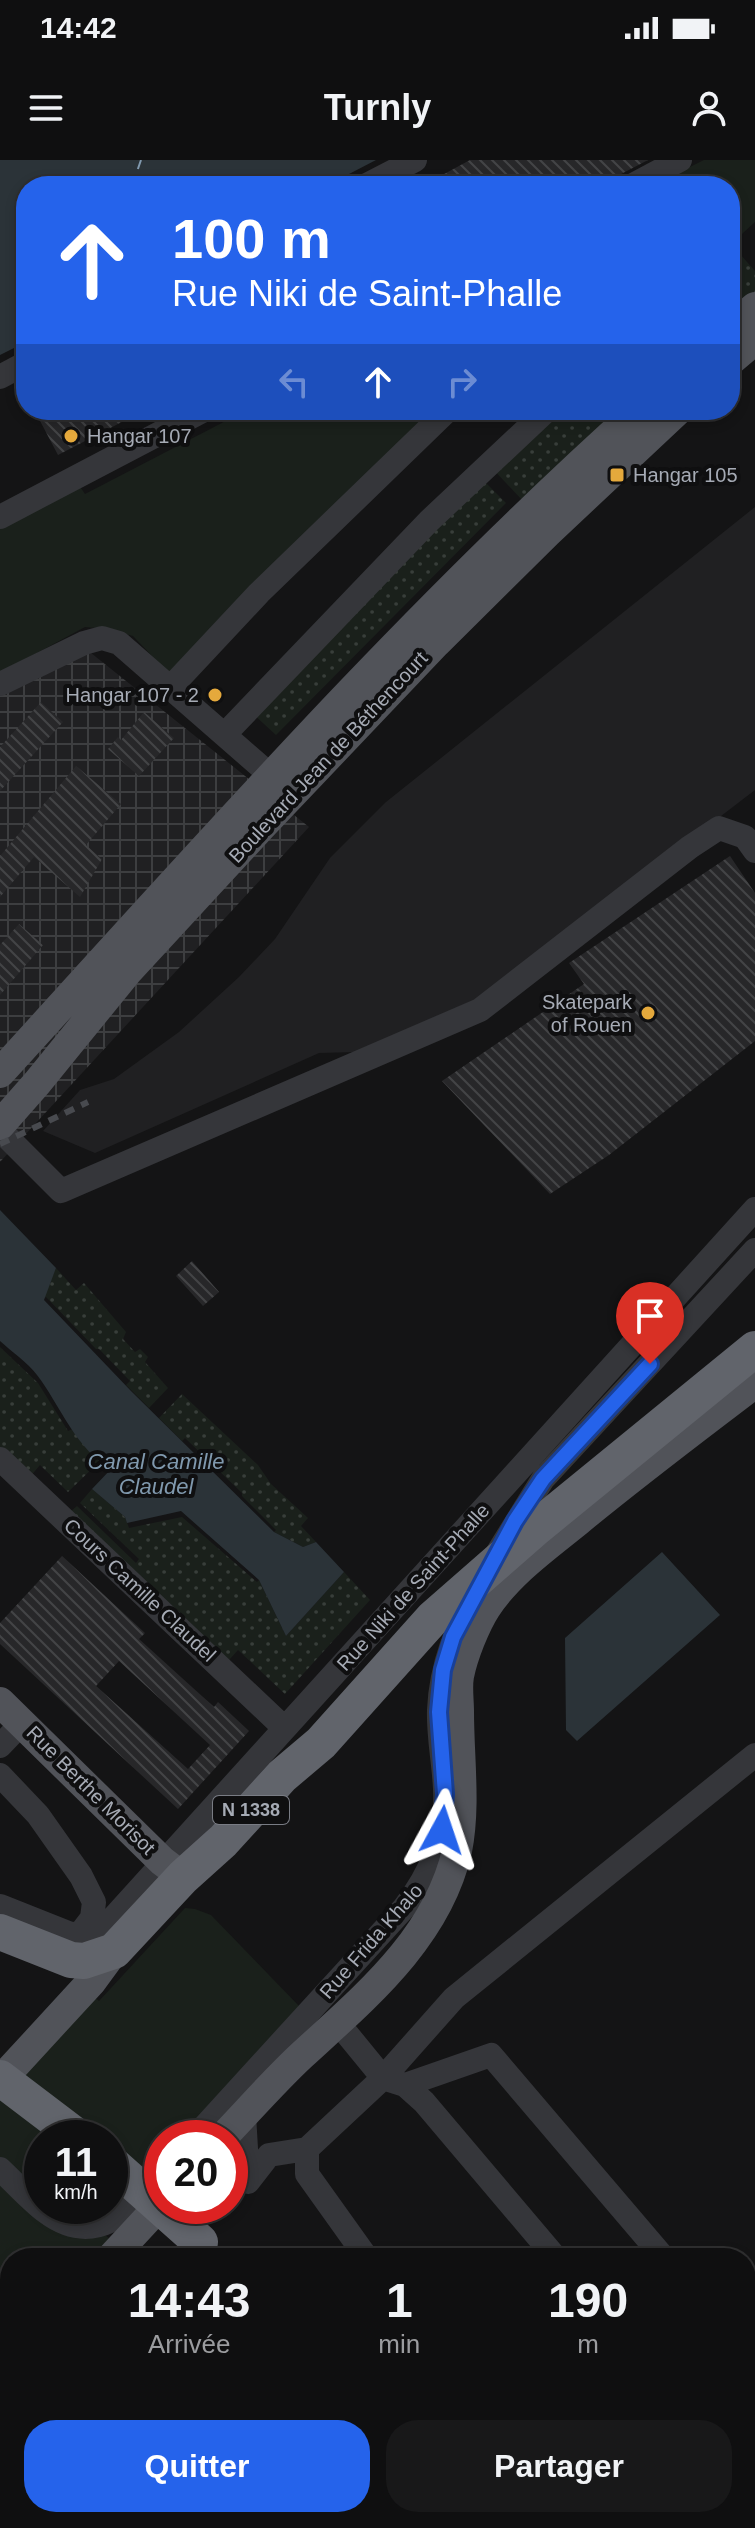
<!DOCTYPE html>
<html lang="fr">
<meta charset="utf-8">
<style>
body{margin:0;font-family:Helvetica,sans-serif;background:#181819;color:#f1f3f6;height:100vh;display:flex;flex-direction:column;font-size:30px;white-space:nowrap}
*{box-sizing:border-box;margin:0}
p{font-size:26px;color:#9b9c9f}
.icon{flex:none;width:44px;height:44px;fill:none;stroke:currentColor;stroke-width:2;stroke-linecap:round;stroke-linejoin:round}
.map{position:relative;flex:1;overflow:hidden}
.drawer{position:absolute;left:0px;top:2088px;width:756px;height:280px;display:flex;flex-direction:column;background:#0f0f10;border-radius:32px 32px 0 0;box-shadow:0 4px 12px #0003,0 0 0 2px #2f2f30}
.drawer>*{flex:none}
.hud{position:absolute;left:16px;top:16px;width:724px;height:244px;border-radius:32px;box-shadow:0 4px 12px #0003,0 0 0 2px #2f2f30;background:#2563eb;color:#fff;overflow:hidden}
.speed{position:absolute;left:24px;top:1960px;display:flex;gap:16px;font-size:40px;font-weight:700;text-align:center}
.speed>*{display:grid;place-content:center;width:104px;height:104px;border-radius:50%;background:#0f0f10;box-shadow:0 4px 12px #0003,0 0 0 2px #2f2f30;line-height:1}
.speed small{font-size:20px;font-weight:400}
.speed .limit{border:12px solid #d22;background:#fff;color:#111}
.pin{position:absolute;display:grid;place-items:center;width:68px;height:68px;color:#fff;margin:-82px -34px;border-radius:50% 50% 50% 0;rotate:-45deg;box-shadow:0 0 8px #0007}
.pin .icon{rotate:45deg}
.me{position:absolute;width:88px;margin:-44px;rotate:5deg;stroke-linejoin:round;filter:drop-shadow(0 0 6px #0008)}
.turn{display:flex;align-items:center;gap:28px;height:168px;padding:0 24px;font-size:36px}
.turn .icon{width:104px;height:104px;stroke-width:2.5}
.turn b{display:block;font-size:56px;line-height:68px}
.lanes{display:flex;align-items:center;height:76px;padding:0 24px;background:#0003;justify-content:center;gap:40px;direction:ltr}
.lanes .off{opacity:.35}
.eta{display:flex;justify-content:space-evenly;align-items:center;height:136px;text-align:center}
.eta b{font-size:48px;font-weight:800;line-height:56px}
.action{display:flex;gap:16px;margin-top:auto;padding:16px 24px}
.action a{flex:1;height:92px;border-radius:32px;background:#2563eb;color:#fff;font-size:32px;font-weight:800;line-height:92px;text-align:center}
.action a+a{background:#181819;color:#f1f3f6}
.status{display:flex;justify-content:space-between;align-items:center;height:56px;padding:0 40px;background:#0f0f10;direction:ltr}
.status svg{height:22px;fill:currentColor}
header{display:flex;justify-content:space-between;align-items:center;height:104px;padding:0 24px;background:#0f0f10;font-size:36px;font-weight:800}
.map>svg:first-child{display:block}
</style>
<div class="status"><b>14:42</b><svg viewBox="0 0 49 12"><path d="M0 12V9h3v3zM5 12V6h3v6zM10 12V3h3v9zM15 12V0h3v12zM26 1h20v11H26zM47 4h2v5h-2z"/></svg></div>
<header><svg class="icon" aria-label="menu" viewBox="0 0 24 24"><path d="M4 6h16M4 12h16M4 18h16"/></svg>Turnly<svg class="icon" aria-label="person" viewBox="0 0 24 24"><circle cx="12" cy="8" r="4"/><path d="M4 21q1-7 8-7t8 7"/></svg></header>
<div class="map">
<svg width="755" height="2368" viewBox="0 0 755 2368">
<defs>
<pattern id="industrial-grid" width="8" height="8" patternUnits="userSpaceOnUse" patternTransform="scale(2)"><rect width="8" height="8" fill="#202022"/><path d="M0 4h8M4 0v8" fill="none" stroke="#3d3e40"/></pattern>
<pattern id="grass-dots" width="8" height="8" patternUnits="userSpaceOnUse" patternTransform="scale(2)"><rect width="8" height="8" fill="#1a201b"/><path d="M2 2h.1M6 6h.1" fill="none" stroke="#383e3a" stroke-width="1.8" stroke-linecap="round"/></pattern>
<pattern id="building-back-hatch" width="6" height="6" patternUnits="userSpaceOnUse" patternTransform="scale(2)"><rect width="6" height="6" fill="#272729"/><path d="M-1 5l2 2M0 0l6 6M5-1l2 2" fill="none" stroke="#434446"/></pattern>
</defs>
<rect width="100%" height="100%" fill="#141415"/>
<path fill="#202022" d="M 755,347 L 755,630 L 490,833 L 356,892 L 319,893 L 95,993 L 43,971 L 80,930 L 114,919 L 179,872 L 239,817 L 275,779 L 330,698 L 386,642 Z"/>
<path fill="url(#industrial-grid)" d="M 86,489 L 309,667 L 0,1002 L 0,532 Z"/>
<path fill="url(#grass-dots)" d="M 731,84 L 755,111 L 755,135 L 730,157 Z
M 553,250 L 627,250 L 524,342 L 492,308 Z
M 481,318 L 506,343 L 276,575 L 251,552 Z
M 56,1108 L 76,1130 L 84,1123 L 126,1172 L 123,1179 L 135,1192 L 140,1189 L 148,1197 L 145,1202 L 168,1228 L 149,1248 L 126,1225 L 130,1221 L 99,1189 L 96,1189 L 46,1137 L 43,1139 Z
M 0,1187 L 38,1223 L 68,1271 L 73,1269 L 84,1285 L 100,1301 L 68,1332 L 40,1305 L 29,1318 L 0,1291 Z
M 182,1234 L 258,1305 L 271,1324 L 308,1358 L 301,1366 L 316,1382 L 303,1387 L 274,1372 L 276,1370 L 242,1336 L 242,1333 L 185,1278 L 182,1281 L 159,1258 Z
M 92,1329 L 125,1357 L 129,1368 L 182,1357 L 257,1422 L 259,1420 L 286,1476 L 344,1412 L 370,1440 L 285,1534 L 238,1490 L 229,1500 L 69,1353 L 77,1346 L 136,1403 L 139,1399 L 80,1343 Z"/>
<path fill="#1a201b" d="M 704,0 L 755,0 L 755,62 L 730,85 L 730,26 L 652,26 Z
M 240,250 L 442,250 L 171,516 L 133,476 L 107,469 L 85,467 L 0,513 L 0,368 L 79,325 L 85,334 L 241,253 Z
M 185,1748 L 195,1749 L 211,1755 L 299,1846 L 189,1978 L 162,1978 L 162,2008 L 128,2045 L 91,2059 L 49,2046 L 110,2046 L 110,1978 L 42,1978 L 42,2039 L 0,1998 L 0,1933 L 92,1835 L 99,1841 Z
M 0,2016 L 105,2075 L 114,2082 L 99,2098 L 10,2098 L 10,2196 L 0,2207 Z"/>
<path fill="#2b3338" d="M 0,0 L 376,0 L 326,26 L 26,26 L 26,182 L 0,195 Z
M 0,1050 L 56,1108 L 44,1140 L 131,1231 L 274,1372 L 303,1387 L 316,1382 L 344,1412 L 286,1476 L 259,1420 L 181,1351 L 127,1363 L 125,1357 L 92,1329 L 112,1308 C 78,1294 59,1243 37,1215 C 27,1202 12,1192 0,1181 Z
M 662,1392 L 720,1455 L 577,1581 L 566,1570 L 565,1478 Z"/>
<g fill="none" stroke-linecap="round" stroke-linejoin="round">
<path stroke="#8099ae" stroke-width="2" stroke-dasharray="10 8" stroke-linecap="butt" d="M 132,26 L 141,0"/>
</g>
<path fill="url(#building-back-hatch)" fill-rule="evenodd" d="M 470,0 L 648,0 L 598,26 L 422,26 Z
M 52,250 L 145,250 L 58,295 L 38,257 Z
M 41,542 L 63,562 L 0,631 L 0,587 Z
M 144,552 L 174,578 L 139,616 L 108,589 L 118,577 L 121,580 Z
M 76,606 L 121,644 L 86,685 L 102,699 L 80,737 L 34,697 L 0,737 L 0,696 Z
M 730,696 L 755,733 L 755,881 L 609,995 L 550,1034 L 442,921 L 584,824 L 569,803 Z
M 19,764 L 43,785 L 0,835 L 0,785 Z
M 192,1101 L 219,1132 L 203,1146 L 176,1116 Z
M 62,1396 L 145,1473 L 139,1479 L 214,1547 L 218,1542 L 249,1571 L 178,1649 L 0,1484 L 0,1463 ZM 119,1501 L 210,1585 L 188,1609 L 96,1526 Z"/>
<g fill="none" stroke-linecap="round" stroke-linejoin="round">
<path stroke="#35363a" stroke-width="24" d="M 365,26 L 415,0
M 631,26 L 680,0
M 0,217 L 26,203
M 0,357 L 204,250
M 0,524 L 84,483 L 102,478 L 119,483 L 284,627
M 171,527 L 259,433 L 448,250
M 225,574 L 429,361 L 547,250
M 0,970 L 61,1031 L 480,850 L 690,687 L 719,668 L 745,677 L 755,691
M 0,1299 L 279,1563
M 498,1392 L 543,1319 L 755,1090
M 0,1586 L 22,1563
M 0,1615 L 38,1655 L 81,1716 L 94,1742 L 92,1758 L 79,1775 L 68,1773 L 0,1746
M 66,1796 L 83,1787 L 95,1778 L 755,1049
M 338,1863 L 383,1918 L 405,1925 L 424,1942 L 556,2098
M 405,1925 L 491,1895 L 664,2098
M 244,1955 L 248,2022 L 269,1995 L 307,1989 L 383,1918 L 454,1838 L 755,1595
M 194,1978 L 404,1748 C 431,1713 447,1676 445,1629 C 444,1603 438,1576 439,1550 C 441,1504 457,1467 478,1428
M 307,1989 L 307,2014 L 367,2098
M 0,2009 C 15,2023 30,2040 46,2052 C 94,2088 131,2052 162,2015
M 534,2358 L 536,2368
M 57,2368 L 64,2358"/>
<path stroke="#515359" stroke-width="30" d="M 730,168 L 755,147
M 730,201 L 755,180
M 0,913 C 206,687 410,455 639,250
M 0,965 L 37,923 L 128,811 L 261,667 L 436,483 L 547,373 L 678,250
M 0,1542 L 162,1701 L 183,1717
M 0,1921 L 92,1821 L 114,1791
M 222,1978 C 249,1950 274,1921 302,1895 C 365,1837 437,1778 457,1691 C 466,1646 459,1598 459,1552 C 459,1540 457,1527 459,1516 C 463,1496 475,1465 486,1448 C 509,1413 546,1387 578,1361 C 636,1313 695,1269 755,1223
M 111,2098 L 162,2043
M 0,2220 L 10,2209"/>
<path stroke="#61646b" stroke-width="36" d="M 0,1772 L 71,1800 L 84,1801 L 114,1791 L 183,1717 L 223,1681 L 282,1616 L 321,1583 L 433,1458 L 537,1367 L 755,1189
M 349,2358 L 355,2368
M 397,2358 L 402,2368"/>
<path stroke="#484a4f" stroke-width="6" stroke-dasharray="10 8" stroke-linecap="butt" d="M 0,984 L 88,942"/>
<path stroke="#61646b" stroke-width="36" d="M 0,1918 L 79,1978
M 110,2002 L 200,2082"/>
</g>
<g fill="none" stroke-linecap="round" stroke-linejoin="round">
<defs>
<path id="route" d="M 442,1670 L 445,1634 L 439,1552 L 443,1510 L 453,1477 L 515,1361 L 543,1319 L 650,1204"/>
</defs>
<use href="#route" stroke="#184099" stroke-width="20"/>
<use href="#route" stroke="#2563eb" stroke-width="14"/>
</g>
<g fill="#e5a93c" stroke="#0f0f10" stroke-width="3">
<circle cx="71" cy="276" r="8"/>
<rect x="609" y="307" width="16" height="16" rx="4"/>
<circle cx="215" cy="535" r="8"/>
<circle cx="648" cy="853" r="8"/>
</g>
<g text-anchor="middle" stroke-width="8" stroke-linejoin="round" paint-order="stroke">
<rect fill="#0f0f10" stroke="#797c84" stroke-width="2" x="213" y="1636" width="76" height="28" rx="6"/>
<g font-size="18" font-weight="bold" fill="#a6abb5">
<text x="251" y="1656">N 1338</text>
</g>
<g font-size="20" fill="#a6abb5" stroke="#0f0f10" text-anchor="start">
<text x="87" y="283">Hangar 107</text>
<text x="633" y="322">Hangar 105</text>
<text x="199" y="542" text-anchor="end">Hangar 107 - 2</text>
<text x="632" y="849" text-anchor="end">Skatepark<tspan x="632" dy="23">of Rouen</tspan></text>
</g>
<g font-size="20" fill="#a6abb5" stroke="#0f0f10">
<text transform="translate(328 597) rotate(-47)" y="7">Boulevard Jean de Béthencourt</text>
<text transform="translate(413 1427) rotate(-48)" y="7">Rue Niki de Saint-Phalle</text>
<text transform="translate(140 1430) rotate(43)" y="7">Cours Camille Claudel</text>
<text transform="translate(91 1630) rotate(45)" y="7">Rue Berthe Morisot</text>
<text transform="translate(371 1781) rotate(-49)" y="7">Rue Frida Khalo</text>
</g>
<g font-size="22" font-style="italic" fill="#8099ae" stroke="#0f0f10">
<text x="156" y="1309">Canal Camille<tspan x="156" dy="25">Claudel</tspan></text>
</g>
</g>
</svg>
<div class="speed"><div>11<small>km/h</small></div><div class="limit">20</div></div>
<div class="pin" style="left:650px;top:1204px;background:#d93025"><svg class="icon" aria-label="arrive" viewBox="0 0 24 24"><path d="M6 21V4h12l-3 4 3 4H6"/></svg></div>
<svg class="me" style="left:442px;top:1670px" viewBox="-20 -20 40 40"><path d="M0-17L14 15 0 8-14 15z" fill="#2563eb" stroke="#fff" stroke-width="4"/></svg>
<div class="hud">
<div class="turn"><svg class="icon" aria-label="ahead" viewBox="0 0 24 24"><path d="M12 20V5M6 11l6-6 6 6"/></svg><div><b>100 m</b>Rue Niki de Saint-Phalle</div></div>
<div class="lanes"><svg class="icon off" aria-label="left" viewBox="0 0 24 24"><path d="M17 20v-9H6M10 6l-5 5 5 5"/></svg><svg class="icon" aria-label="ahead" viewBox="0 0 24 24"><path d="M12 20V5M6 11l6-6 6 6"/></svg><svg class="icon off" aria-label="right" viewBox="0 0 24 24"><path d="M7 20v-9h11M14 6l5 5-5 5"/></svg></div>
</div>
<section class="drawer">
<div class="eta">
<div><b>14:43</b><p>Arrivée</p></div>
<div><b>1</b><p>min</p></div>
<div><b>190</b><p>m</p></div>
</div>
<div class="action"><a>Quitter</a><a>Partager</a></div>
</section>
</div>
